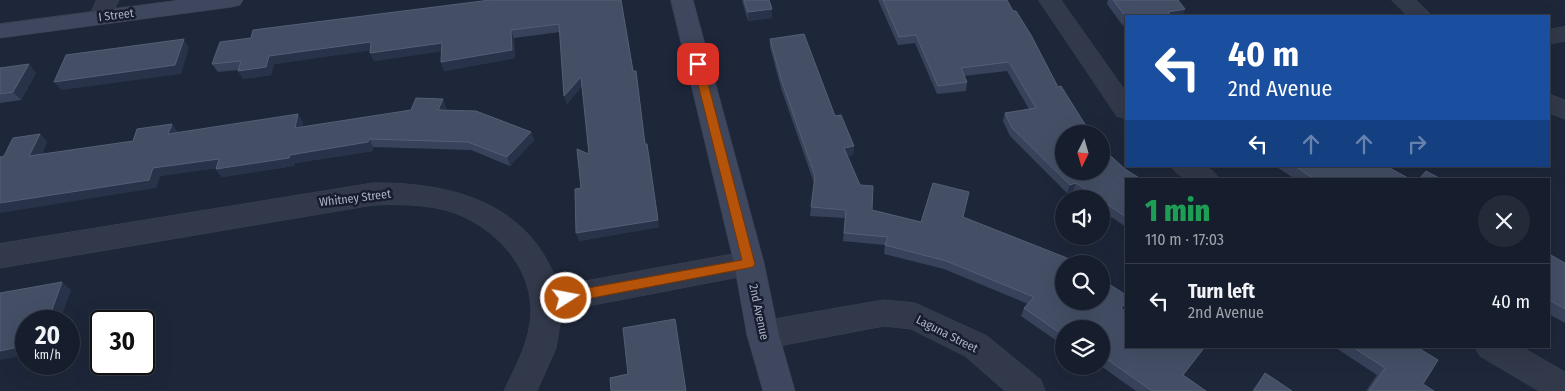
<!DOCTYPE html>
<meta charset="utf-8">
<style>
body{margin:0;font-family:"Fira Sans Condensed",sans-serif;background:#232a38;color:#f1f3f6;height:100vh;display:flex;flex-direction:column;font-size:19px;white-space:nowrap}
*{box-sizing:border-box;margin:0}
p{font-size:16px;color:#9ea2a9}
.icon{flex:none;width:28px;height:28px;fill:none;stroke:currentColor;stroke-width:2;stroke-linecap:round;stroke-linejoin:round}
.map{position:relative;flex:1;overflow:hidden}
.sheet{position:absolute;left:1125px;top:178px;width:425px;height:170px;display:flex;flex-direction:column;background:#161d2c;border-radius:0px;box-shadow:0 5px 20px #0002,0 0 0 1px #353b48}
.sheet>*{flex:none}
.hud{position:absolute;left:1125px;top:15px;width:425px;height:152px;border-radius:0px;box-shadow:0 5px 20px #0002,0 0 0 1px #353b48;background:#1a4fa0;color:#fff;overflow:hidden}
.needle{width:32px;rotate:185deg}
.tools{position:absolute;left:1055px;top:125px;display:grid;gap:10px}
.tools a{display:grid;place-items:center;width:55px;height:55px;border-radius:50%;background:#161d2c;box-shadow:0 5px 20px #0002,0 0 0 1px #353b48;font-size:25px}
.speed{position:absolute;left:15px;top:310px;display:flex;gap:10px;font-size:25px;font-weight:700;text-align:center}
.speed>*{display:grid;place-content:center;width:65px;height:65px;border-radius:50%;background:#161d2c;box-shadow:0 5px 20px #0002,0 0 0 1px #353b48;line-height:1}
.speed small{font-size:12px;font-weight:400}
.speed .limit{border:2px solid #111;border-radius:8px;background:#fff;color:#111}
.pin{position:absolute;display:grid;place-items:center;width:42px;height:42px;color:#fff;margin:-21px;border-radius:10px;box-shadow:0 2px 8px #0006}
.me{position:absolute;width:55px;margin:-28px;rotate:79deg;stroke-linejoin:round;filter:drop-shadow(0 0 4px #0008)}
.turn{display:flex;align-items:center;gap:18px;height:105px;padding:0 20px;font-size:22px}
.turn .icon{width:65px;height:65px;stroke-width:2.5}
.turn b{display:block;font-size:35px;line-height:42px}
.lanes{display:flex;align-items:center;height:48px;padding:0 20px;background:#0003;justify-content:center;gap:25px;direction:ltr}
.lanes .off{opacity:.35}
.round{display:grid;place-items:center;flex:none;width:52px;height:52px;border-radius:26px;background:#232a38}
.overview{display:flex;align-items:center;justify-content:space-between;height:85px;padding:0 20px}
h1{font-size:30px;font-weight:800;line-height:38px;color:#1e9e55}
ul{padding:0;list-style:none}
li{display:flex;align-items:center;gap:15px;height:75px;padding:0 20px;border-top:1px solid #353b48}
li div{flex:1}
li b{display:block;font-size:19px}
li em{font-style:normal}
.map>svg:first-child{display:block}
</style>
<div class="map">
<svg width="1565" height="391" viewBox="0 0 1565 391">
<rect width="100%" height="100%" fill="#1e273a"/>
<g fill="none" stroke-linecap="round" stroke-linejoin="round">
<defs>
<path id="street" d="M 97,0 L 119,0 L 108,22 L 100,24 L 92,22 L 89,17 Z
M 1039,0 L 1061,0 L 1126,92 L 1126,119 L 1117,116 Z
M 1392,0 L 1416,0 L 1432,16 L 1408,16 Z
M 1565,27 L 1565,41 L 1549,44 L 1549,30 Z
M 1549,94 L 1565,100 L 1565,119 L 1549,113 Z
M 1171,166 C 1188,166 1210,161 1219,179 C 1202,179 1181,184 1171,166 Z
M 373,183 C 451,182 531,203 558,286 L 749,251 L 759,255 L 764,263 L 759,271 L 749,275 L 562,311 L 556,348 L 537,391 L 504,391 C 514,369 526,349 530,324 C 538,273 498,228 452,212 C 427,204 399,204 373,205 L 0,268 L 0,244 Z
M 884,300 L 915,303 L 987,336 L 1041,380 L 1045,391 L 1005,391 L 965,356 L 911,329 L 884,326 L 763,349 L 752,345 L 747,335 L 752,325 L 763,321 Z
M 1475,346 L 1520,346 L 1565,372 L 1565,391 L 1539,391 L 1480,356 Z"/>
<path id="secondary" d="M 180,0 L 243,0 L 240,5 L 232,7 L 0,38 L 0,24 Z
M 671,0 L 693,0 L 764,263 L 779,335 L 795,391 L 763,391 L 747,335 L 734,263 Z"/>
</defs>
<use href="#street" stroke="#3b4254" stroke-width="1"/>
<use href="#secondary" stroke="#3b4254" stroke-width="1"/>
<use href="#street" fill="#32394a" fill-rule="evenodd"/>
<use href="#secondary" fill="#3f475e" fill-rule="evenodd"/>
</g>
<path fill="#38425a" d="M 621,0 L 633,71 L 636,71 L 637,79 L 645,144 L 659,227 L 579,241 L 581,188 L 589,154 L 582,86 L 567,104 L 564,96 L 560,32 L 514,38 L 515,58 L 444,71 L 441,62 L 441,51 L 374,61 L 370,53 L 370,50 L 274,64 L 271,75 L 243,79 L 238,70 L 218,72 L 212,64 Z
M 742,0 L 769,0 L 772,18 L 748,21 Z
M 878,0 L 1007,0 L 1064,134 L 1126,179 L 1126,227 L 1101,210 L 1101,199 L 1085,199 L 1073,191 L 1067,193 L 1010,136 L 1003,121 L 1005,113 L 1029,109 L 1007,71 L 964,76 L 967,82 L 966,91 L 937,94 L 915,43 L 898,45 Z
M 1108,0 L 1178,0 L 1126,16 L 1126,26 L 1123,26 L 1107,4 Z
M 770,39 L 835,116 L 854,146 L 853,155 L 847,156 L 860,185 L 872,210 L 921,222 L 963,217 L 1122,310 L 1183,375 L 1206,391 L 1136,391 L 1101,366 L 1101,329 L 1064,329 L 1064,346 L 1021,316 L 1024,308 L 1028,304 L 944,269 L 884,254 L 885,245 L 843,241 L 845,218 L 810,216 L 814,183 L 781,88 L 770,47 Z
M 0,68 L 36,73 L 21,100 L 0,103 Z
M 446,107 L 445,110 L 531,132 L 534,140 L 510,166 L 471,150 L 373,147 L 373,151 L 295,163 L 294,166 L 222,177 L 216,169 L 216,168 L 160,176 L 156,188 L 4,156 L 40,134 L 47,142 L 42,154 L 133,141 L 178,132 L 178,133 L 303,122 L 302,127 Z
M 1275,166 L 1375,166 L 1410,179 L 1295,179 Z
M 1549,254 L 1565,263 L 1565,323 L 1549,314 Z
M 1333,346 L 1415,346 L 1423,384 L 1434,391 L 1366,391 L 1377,375 Z
M 1265,373 L 1292,391 L 1252,391 L 1259,381 Z"/>
<path fill="#283248" d="M 772,9 L 772,18 L 748,21 L 748,12 Z
M 1185,9 L 1182,16 L 1166,16 L 1168,12 Z
M 1126,18 L 1126,26 L 1123,26 Z
M 511,30 L 514,38 L 515,58 L 444,71 L 441,62 Z
M 184,39 L 189,48 L 181,74 L 61,90 L 54,82 Z
M 371,42 L 375,50 L 274,64 L 271,75 L 243,79 L 238,71 L 269,56 Z
M 442,43 L 445,51 L 374,61 L 370,53 Z
M 29,64 L 36,73 L 21,100 L 13,92 Z
M 581,77 L 583,85 L 567,104 L 564,96 Z
M 443,99 L 446,107 L 442,118 L 438,110 Z
M 298,114 L 303,122 L 300,136 L 295,128 Z
M 172,124 L 178,132 L 175,143 L 168,134 Z
M 531,132 L 534,140 L 510,166 L 507,157 Z
M 40,134 L 47,142 L 37,164 L 29,156 Z
M 369,139 L 373,147 L 373,151 L 295,163 L 294,166 L 222,177 L 216,169 Z
M 854,146 L 853,155 L 843,157 L 844,148 Z
M 649,152 L 659,227 L 579,241 L 576,233 Z
M 219,159 L 225,167 L 160,176 L 156,188 L 0,213 L 0,203 L 153,168 Z
M 1076,183 L 1073,191 L 1067,193 L 1070,185 Z
M 62,282 L 71,290 L 60,321 L 48,321 Z
M 1126,302 L 1126,305 L 1117,316 L 1121,308 Z
M 26,337 L 26,355 L 0,360 L 0,351 Z"/>
<path fill="#444f66" stroke="#545e75" d="M 490,0 L 621,0 L 633,71 L 636,71 L 645,144 L 647,144 L 658,220 L 576,233 L 575,189 L 581,188 L 577,149 L 589,154 L 581,77 L 564,96 L 559,24 L 511,30 L 512,50 L 441,62 L 442,43 L 370,53 L 371,42 L 269,56 L 266,67 L 238,71 L 241,61 L 212,64 L 220,42 L 251,38 L 253,30 Z
M 744,0 L 769,0 L 772,9 L 748,12 Z
M 883,0 L 1007,0 L 1013,11 L 1016,11 L 1031,35 L 1058,87 L 1061,86 L 1091,134 L 1064,134 L 1064,171 L 1101,171 L 1101,147 L 1125,169 L 1141,179 L 1126,179 L 1126,217 L 1101,200 L 1101,199 L 1100,199 L 1076,183 L 1070,185 L 1012,128 L 1005,113 L 1036,108 L 1009,62 L 961,68 L 967,82 L 938,86 L 916,35 L 899,37 Z
M 1113,0 L 1178,0 L 1185,9 L 1168,12 L 1171,16 L 1126,16 L 1126,17 Z
M 804,34 L 835,116 L 841,115 L 854,146 L 844,148 L 860,185 L 873,186 L 872,210 L 921,222 L 933,183 L 969,192 L 963,217 L 1072,260 L 1078,264 L 1064,264 L 1064,301 L 1101,301 L 1101,279 L 1126,295 L 1126,302 L 1121,308 L 1126,312 L 1126,346 L 1202,346 L 1204,348 L 1183,375 L 1206,391 L 1152,391 L 1101,355 L 1101,329 L 1064,329 L 1064,336 L 1024,308 L 1034,297 L 946,261 L 885,245 L 888,237 L 844,233 L 846,210 L 811,207 L 815,176 L 781,79 L 770,39 Z
M 184,39 L 175,65 L 54,82 L 66,55 Z
M 29,64 L 13,92 L 0,94 L 0,68 Z
M 416,98 L 443,99 L 438,110 L 476,111 L 531,132 L 507,157 L 468,142 L 369,139 L 368,142 L 290,155 L 289,158 L 216,169 L 219,159 L 153,168 L 149,180 L 0,203 L 0,157 L 4,156 L 13,138 L 40,134 L 29,156 L 133,141 L 137,129 L 172,124 L 168,134 L 298,114 L 295,128 L 411,110 Z
M 1295,166 L 1375,166 L 1377,167 L 1377,166 L 1386,166 L 1410,179 L 1314,179 Z
M 1426,171 L 1441,179 L 1419,179 Z
M 1549,254 L 1565,263 L 1565,309 L 1549,300 Z
M 62,282 L 48,321 L 26,321 L 26,337 L 23,346 L 0,351 L 0,293 Z
M 675,319 L 686,391 L 611,391 L 610,378 L 628,374 L 623,328 Z
M 1351,346 L 1415,346 L 1438,360 L 1423,384 L 1434,391 L 1369,391 L 1385,368 Z
M 1265,373 L 1292,391 L 1254,391 Z"/>
<path fill="#b45309" stroke="#753606" d="M 698,61 L 703,64 L 755,264 L 753,267 L 566,303 L 561,301 L 559,298 L 561,294 L 566,292 L 742,260 L 693,64 Z"/>
<g text-anchor="middle" stroke-width="5" stroke-linejoin="round" paint-order="stroke">
<g font-size="12" fill="#acb3c7" stroke="#181e2f">
<text transform="translate(116 15) rotate(-7)" y="4">I Street</text>
<text transform="translate(355 198) rotate(-7)" y="4">Whitney Street</text>
<text transform="translate(759 312) rotate(78)" y="4">2nd Avenue</text>
<text transform="translate(947 334) rotate(27)" y="4">Laguna Street</text>
</g>
</g>
</svg>
<div class="tools">
<a><svg class="needle" viewBox="-14 -14 28 28"><path d="M0-13l5 13h-10z" fill="#e53935"/><path d="M0 13l5-13h-10z" fill="#9ea2a9"/></svg></a>
<a><svg class="icon" aria-label="sound" viewBox="0 0 24 24"><path d="M4 9h4l5-4v14l-5-4H4zM17 9q2 3 0 6"/></svg></a>
<a><svg class="icon" aria-label="search" viewBox="0 0 24 24"><circle cx="10" cy="10" r="6"/><path d="M15 15l6 6"/></svg></a>
<a><svg class="icon" aria-label="layers" viewBox="0 0 24 24"><path d="M12 4l9 5-9 5-9-5zM3 14l9 5 9-5"/></svg></a>
</div>
<div class="speed"><div>20<small>km/h</small></div><div class="limit">30</div></div>
<div class="pin" style="left:698px;top:64px;background:#d93025"><svg class="icon" aria-label="arrive" viewBox="0 0 24 24"><path d="M6 21V4h12l-3 4 3 4H6"/></svg></div>
<svg class="me" style="left:566px;top:298px" viewBox="-20 -20 40 40"><circle r="17" fill="#b45309" stroke="#fff" stroke-width="3"/><path d="M0-11L8 9 0 5-8 9z" fill="#fff"/></svg>
<div class="hud">
<div class="turn"><svg class="icon" aria-label="left" viewBox="0 0 24 24"><path d="M17 20v-9H6M10 6l-5 5 5 5"/></svg><div><b>40 m</b>2nd Avenue</div></div>
<div class="lanes"><svg class="icon" aria-label="left" viewBox="0 0 24 24"><path d="M17 20v-9H6M10 6l-5 5 5 5"/></svg><svg class="icon off" aria-label="ahead" viewBox="0 0 24 24"><path d="M12 20V5M6 11l6-6 6 6"/></svg><svg class="icon off" aria-label="ahead" viewBox="0 0 24 24"><path d="M12 20V5M6 11l6-6 6 6"/></svg><svg class="icon off" aria-label="right" viewBox="0 0 24 24"><path d="M7 20v-9h11M14 6l5 5-5 5"/></svg></div>
</div>
<section class="sheet">
<div class="overview"><div><h1>1 min</h1><p>110 m · 17:03</p></div><a class="round"><svg class="icon" aria-label="close" viewBox="0 0 24 24"><path d="M6 6l12 12M18 6L6 18"/></svg></a></div>
<ul>
<li><svg class="icon" aria-label="left" viewBox="0 0 24 24"><path d="M17 20v-9H6M10 6l-5 5 5 5"/></svg><div><b>Turn left</b><p>2nd Avenue</p></div><em>40 m</em></li>
</ul>
</section>
</div>
